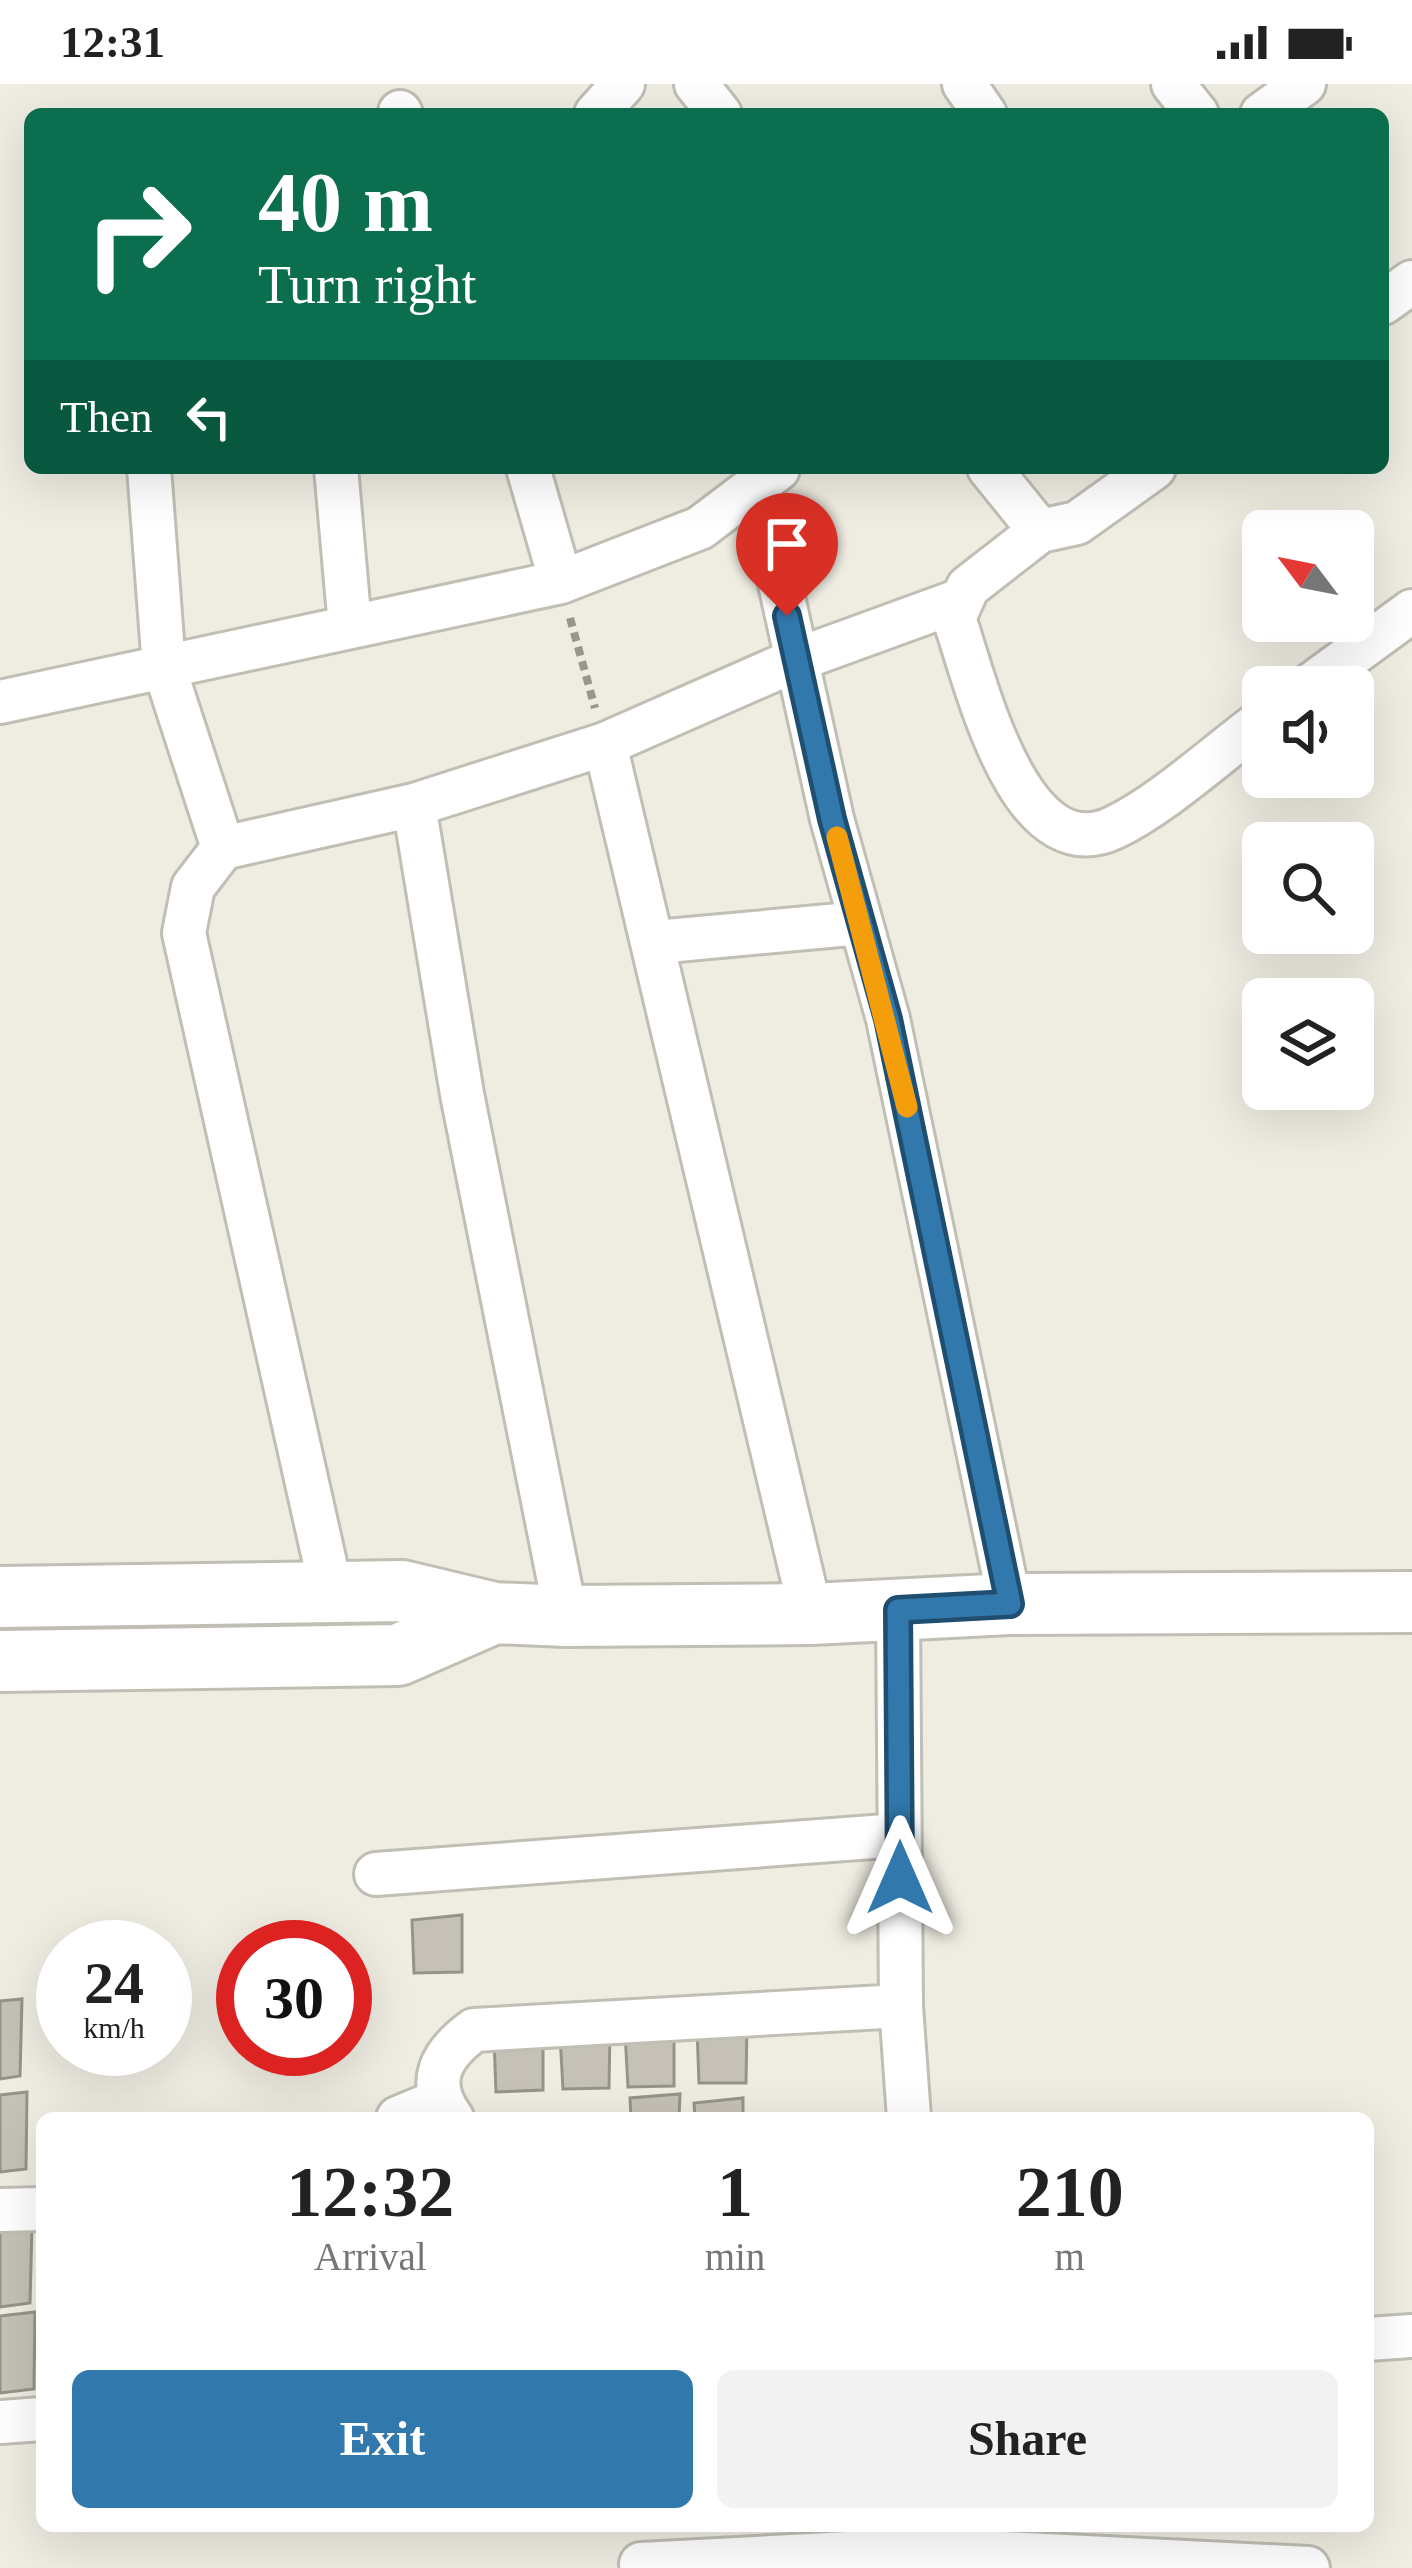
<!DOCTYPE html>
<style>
body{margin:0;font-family:Georgia,serif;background:#f2f2f2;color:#222;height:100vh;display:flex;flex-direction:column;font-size:45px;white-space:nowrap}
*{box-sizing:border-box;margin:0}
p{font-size:39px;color:#767676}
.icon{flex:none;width:66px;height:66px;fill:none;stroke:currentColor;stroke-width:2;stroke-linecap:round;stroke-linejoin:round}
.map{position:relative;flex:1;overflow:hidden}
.details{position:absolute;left:36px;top:2028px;width:1338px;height:420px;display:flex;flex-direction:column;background:#fff;border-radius:18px;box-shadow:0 12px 48px #0002}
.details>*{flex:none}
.guide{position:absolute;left:24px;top:24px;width:1365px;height:366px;border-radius:18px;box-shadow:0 12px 48px #0002;background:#0b6e4f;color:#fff;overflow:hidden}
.needle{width:78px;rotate:302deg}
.buttons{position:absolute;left:1242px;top:426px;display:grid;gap:24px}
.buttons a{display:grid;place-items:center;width:132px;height:132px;border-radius:18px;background:#fff;box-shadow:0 12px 48px #0002;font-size:60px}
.speed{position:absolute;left:36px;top:1836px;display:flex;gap:24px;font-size:60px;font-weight:700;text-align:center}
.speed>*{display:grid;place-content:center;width:156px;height:156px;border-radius:50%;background:#fff;box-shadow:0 12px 48px #0002;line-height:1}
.speed small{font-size:30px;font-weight:400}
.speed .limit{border:18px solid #d22;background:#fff;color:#111}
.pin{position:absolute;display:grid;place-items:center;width:102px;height:102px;color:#fff;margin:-123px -51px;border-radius:50% 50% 50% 0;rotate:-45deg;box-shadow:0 0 12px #0007}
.pin .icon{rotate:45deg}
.me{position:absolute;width:132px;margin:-66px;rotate:0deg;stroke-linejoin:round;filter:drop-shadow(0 0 9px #0008)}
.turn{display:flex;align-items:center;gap:42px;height:252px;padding:0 36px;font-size:54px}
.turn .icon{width:156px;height:156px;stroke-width:2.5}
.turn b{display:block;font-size:84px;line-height:102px}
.then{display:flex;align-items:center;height:114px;padding:0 36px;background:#0003;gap:24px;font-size:45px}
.eta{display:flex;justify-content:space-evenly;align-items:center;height:204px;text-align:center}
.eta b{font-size:72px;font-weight:700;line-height:84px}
.button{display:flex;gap:24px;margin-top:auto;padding:24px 36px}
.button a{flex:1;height:138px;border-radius:18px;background:#3178ac;color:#fff;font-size:48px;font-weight:700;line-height:138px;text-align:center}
.button a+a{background:#f2f2f2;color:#222}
.status{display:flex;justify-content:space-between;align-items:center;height:84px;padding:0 60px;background:#fff;direction:ltr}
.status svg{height:33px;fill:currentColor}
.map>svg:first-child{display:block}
</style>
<div class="status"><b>12:31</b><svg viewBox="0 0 49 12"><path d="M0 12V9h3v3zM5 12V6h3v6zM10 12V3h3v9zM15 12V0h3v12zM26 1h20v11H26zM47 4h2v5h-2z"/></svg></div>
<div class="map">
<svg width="1412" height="2484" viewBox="0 0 1412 2484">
<rect width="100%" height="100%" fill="#efece2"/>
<path fill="#c5c1b7" stroke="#96938a" stroke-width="3" d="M 462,1831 L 462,1888 L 414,1889 L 412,1836 Z
M 22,1915 L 20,1992 L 0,1995 L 0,1917 Z
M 747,1941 L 746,1999 L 699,1999 L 697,1945 Z
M 674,1945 L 674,2002 L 628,2003 L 625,1949 Z
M 610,1946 L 609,2004 L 563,2005 L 560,1951 Z
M 543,1949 L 543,2006 L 496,2008 L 494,1954 Z
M 27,2008 L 26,2085 L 0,2088 L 0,2011 Z
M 680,2010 L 679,2034 L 631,2034 L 630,2014 Z
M 743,2014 L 743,2034 L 695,2034 L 694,2019 Z
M 32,2142 L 30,2219 L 0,2223 L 0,2145 Z
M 35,2228 L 34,2305 L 0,2309 L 0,2232 Z"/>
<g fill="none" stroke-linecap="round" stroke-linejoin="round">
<defs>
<path id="minor" d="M 696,0 L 720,30
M 964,0 L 985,30
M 1173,0 L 1197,30
M 400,28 L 401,30
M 596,30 L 623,0
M 1262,30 L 1304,0
M 1383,219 L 1412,198
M 149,384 L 164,583 L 223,764
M 336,384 L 350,543
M 528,384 L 561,498
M 989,384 L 1040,447 L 1077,439 L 1154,384
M 758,400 L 832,735 L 888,935 L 1010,1520
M 1040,447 L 968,503 L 954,534 C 975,594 1018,788 1113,744 C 1162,721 1218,669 1263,636
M 1308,603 L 1412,527
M 0,618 L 561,498 L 700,444 L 778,385
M 605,660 L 811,1530
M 414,721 L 462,1010 L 566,1532
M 656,858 L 861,839
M 331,1506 L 184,849 L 193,803 L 223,764 L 414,721 L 605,660 L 796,576 L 958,517
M 898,1525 L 901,1922 L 909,2034
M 376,1790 L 899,1751
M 398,2034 L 439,2017
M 452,2034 C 425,1998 441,1970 474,1946 L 901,1922
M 0,2126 L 42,2125
M 1368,2255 L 1412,2252
M 0,2338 L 42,2335
M 641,2480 L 924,2465 L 1308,2484"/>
<path id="secondary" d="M 0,1513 L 402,1507 L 494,1529 L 566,1532 L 811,1530 L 1010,1520 L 1412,1518
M 0,1577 L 398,1571 L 494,1529"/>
</defs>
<use href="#minor" stroke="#c1beb4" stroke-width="48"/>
<use href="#secondary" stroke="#c1beb4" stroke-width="66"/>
<path stroke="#98968f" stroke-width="8" stroke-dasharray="9 6" stroke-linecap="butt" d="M 570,534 L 595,624"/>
<use href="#minor" stroke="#fff" stroke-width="42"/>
<use href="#secondary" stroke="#fff" stroke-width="60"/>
</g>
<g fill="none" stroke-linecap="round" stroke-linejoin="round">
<defs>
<path id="route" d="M 787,532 L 832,735 L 888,935 L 1010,1520 L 898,1526 L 900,1794"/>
</defs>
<use href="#route" stroke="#204e70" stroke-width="30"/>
<use href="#route" stroke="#3178ac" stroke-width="21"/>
<path stroke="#f59e0b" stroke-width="21" d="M 837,753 L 907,1023"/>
</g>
</svg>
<div class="buttons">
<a><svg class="needle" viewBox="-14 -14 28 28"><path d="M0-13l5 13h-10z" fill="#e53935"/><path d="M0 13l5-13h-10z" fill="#767676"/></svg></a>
<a><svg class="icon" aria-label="sound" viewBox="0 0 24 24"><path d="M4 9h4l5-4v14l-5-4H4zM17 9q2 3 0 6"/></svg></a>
<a><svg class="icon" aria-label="search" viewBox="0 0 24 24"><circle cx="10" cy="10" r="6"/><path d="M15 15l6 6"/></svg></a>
<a><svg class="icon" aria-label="layers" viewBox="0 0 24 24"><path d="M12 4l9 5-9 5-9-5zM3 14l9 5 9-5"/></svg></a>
</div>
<div class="speed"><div>24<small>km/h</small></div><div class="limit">30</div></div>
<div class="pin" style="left:787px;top:532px;background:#d93025"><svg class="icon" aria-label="arrive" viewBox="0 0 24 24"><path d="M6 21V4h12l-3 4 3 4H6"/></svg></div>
<svg class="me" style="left:900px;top:1794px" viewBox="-20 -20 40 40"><path d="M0-17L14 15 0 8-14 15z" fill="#3178ac" stroke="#fff" stroke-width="4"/></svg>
<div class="guide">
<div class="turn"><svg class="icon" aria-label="right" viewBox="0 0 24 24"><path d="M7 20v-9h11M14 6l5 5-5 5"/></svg><div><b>40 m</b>Turn right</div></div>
<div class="then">Then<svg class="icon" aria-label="left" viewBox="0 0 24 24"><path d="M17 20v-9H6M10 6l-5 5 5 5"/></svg></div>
</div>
<section class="details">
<div class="eta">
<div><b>12:32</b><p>Arrival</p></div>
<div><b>1</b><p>min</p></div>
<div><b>210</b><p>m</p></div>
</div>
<div class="button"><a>Exit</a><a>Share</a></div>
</section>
</div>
